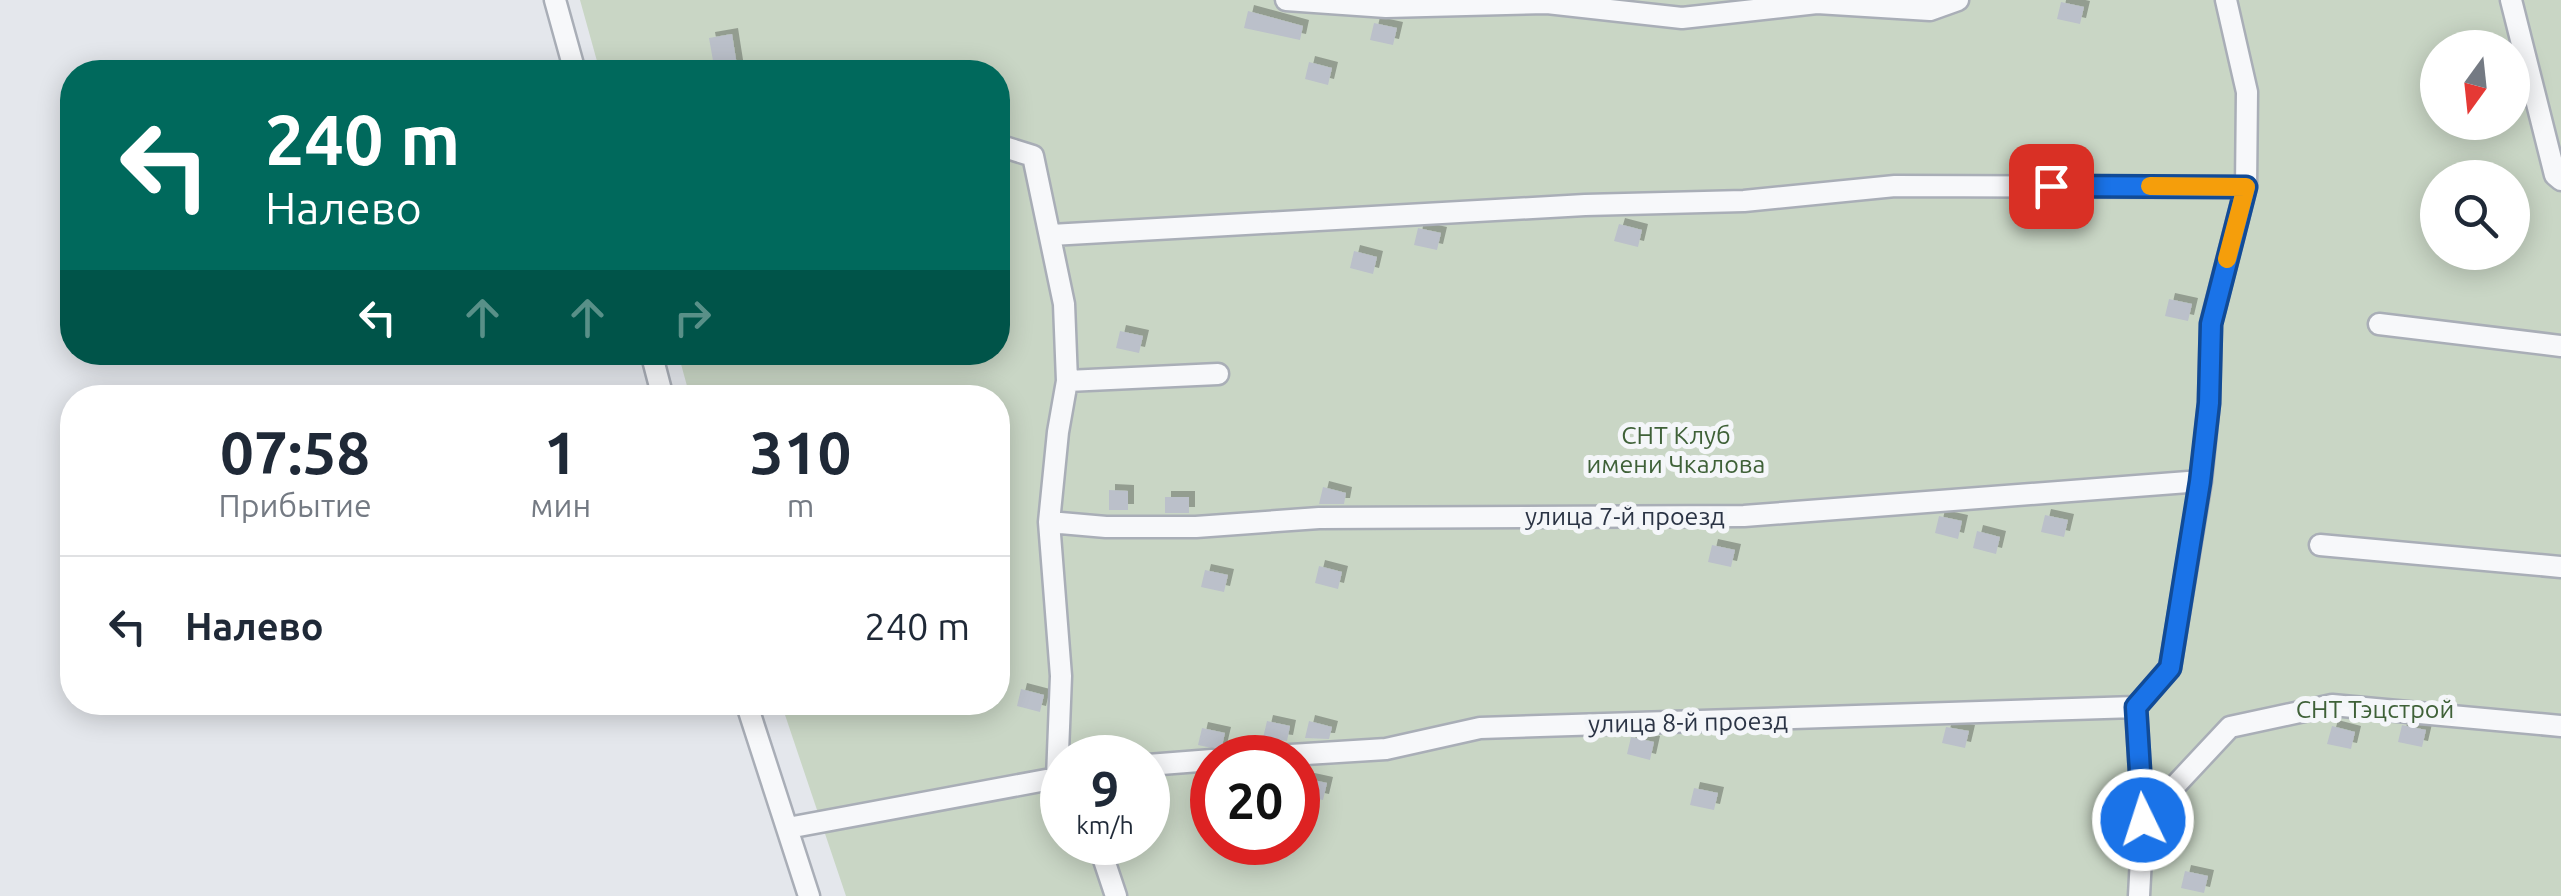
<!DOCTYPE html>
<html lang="ru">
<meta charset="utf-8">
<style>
body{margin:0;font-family:Ubuntu,sans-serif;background:#f2f2f3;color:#1f2937;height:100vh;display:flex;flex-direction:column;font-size:38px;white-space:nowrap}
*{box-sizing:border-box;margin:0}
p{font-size:32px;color:#747a83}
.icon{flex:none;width:55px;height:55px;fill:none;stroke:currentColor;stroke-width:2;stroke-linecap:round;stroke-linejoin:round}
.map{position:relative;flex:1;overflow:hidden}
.drawer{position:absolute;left:60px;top:385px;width:950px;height:330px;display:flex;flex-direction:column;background:#fff;border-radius:40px;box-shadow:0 5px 25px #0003}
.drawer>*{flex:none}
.banner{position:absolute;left:60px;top:60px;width:950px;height:305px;border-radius:40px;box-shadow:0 5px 25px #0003;background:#00695c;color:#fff;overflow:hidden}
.needle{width:65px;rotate:195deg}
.tools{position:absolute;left:2420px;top:30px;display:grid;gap:20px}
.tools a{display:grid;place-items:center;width:110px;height:110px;border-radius:50%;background:#fff;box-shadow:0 5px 25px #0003;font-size:50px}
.speed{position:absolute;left:1040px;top:735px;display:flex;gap:20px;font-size:50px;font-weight:700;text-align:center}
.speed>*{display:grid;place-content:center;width:130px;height:130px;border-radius:50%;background:#fff;box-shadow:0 5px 25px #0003;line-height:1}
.speed small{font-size:25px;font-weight:400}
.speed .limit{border:15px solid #d22;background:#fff;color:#111}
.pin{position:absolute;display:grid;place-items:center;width:85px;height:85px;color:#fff;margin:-42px;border-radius:20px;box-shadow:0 5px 15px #0006}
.me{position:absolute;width:110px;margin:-55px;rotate:356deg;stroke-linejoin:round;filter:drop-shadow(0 0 8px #0008)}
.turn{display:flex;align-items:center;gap:35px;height:210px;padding:0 40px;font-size:45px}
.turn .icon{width:130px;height:130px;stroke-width:2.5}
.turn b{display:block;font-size:70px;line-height:85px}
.lanes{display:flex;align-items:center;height:95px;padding:0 40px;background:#0003;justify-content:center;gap:50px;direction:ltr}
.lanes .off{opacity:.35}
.eta{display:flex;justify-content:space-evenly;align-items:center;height:170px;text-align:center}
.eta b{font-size:60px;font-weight:700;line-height:70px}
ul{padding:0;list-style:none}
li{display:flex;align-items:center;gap:30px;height:140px;padding:0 40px;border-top:2px solid #e0e1e3}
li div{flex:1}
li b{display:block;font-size:38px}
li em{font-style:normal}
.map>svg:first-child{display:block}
</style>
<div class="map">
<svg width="2561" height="896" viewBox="0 0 2561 896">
<defs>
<filter id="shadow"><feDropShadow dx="6" dy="-6" stdDeviation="0" flood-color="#0004"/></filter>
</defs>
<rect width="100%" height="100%" fill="#e4e7ec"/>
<path fill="#c9d6c5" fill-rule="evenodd" d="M 580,0 L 2561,0 L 2561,896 L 846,896 L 781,703 L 998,702 L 998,398 L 690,397 L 678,353 L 998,352 L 998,72 L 600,72 ZM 2438,48 L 2512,48 L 2512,122 L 2438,122 ZM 2438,178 L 2512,178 L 2512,252 L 2438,252 ZM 1062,758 L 1148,758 L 1148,842 L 1062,842 ZM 1212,758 L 1298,758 L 1298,842 L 1212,842 Z"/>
<path fill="#bbc0ca" filter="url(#shadow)" d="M 2061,2 L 2084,7 L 2080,24 L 2057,19 Z
M 1248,11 L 1303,26 L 1300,40 L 1244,28 Z
M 1374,23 L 1397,28 L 1393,45 L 1370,40 Z
M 732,34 L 738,72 L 715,72 L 709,38 Z
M 1309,62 L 1332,68 L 1328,85 L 1305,79 Z
M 1619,224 L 1642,230 L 1638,247 L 1614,241 Z
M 1418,228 L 1441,233 L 1437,250 L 1414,245 Z
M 1354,251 L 1377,257 L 1373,274 L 1350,268 Z
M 2169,299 L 2192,304 L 2188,321 L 2165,316 Z
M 1120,331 L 1143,336 L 1139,353 L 1116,348 Z
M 1323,487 L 1346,493 L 1344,504 L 1319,504 Z
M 1109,490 L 1128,491 L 1128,510 L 1109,510 Z
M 1165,497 L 1189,497 L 1189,513 L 1165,513 Z
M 2045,515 L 2068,520 L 2064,537 L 2041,532 Z
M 1939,516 L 1962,521 L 1958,539 L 1935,533 Z
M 1977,531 L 2000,537 L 1996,554 L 1973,548 Z
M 1712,545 L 1735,550 L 1731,567 L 1708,562 Z
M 1319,566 L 1342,572 L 1338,589 L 1315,583 Z
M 1205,570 L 1228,575 L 1224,592 L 1201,587 Z
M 1021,689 L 1044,695 L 1040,712 L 1017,706 Z
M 1267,721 L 1290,726 L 1287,741 L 1263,738 Z
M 1309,721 L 1332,727 L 1329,739 L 1305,738 Z
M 2402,725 L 2426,730 L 2422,747 L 2398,742 Z
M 2332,726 L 2355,732 L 2351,749 L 2327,744 Z
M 1946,727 L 1969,731 L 1965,748 L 1942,743 Z
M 1202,728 L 1225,733 L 1221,750 L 1198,745 Z
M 1631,737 L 1654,742 L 1650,760 L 1627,754 Z
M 1304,778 L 1327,783 L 1323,800 L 1300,795 Z
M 1694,788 L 1718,793 L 1714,810 L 1690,805 Z
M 2185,871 L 2208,876 L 2204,893 L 2181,888 Z"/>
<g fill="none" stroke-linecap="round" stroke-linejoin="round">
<defs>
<path id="minor" d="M 555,0 L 575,72
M 1286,0 L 1386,7 L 1547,3 L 1682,18 L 1817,3 L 1930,10 L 1958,0
M 2511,0 L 2555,175 L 2561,180
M 998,145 L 1033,156 L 1064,304 L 1067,381 L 1058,432 L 1049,522 L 1061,676 L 1057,778
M 1051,235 L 1585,205 L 1744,201 L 1895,186 L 2246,187
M 2379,324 L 2561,346
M 651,352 L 663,398
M 1067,381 L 1218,374
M 1049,522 L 1106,527 L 1196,527 L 1319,518 L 1744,516 L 2201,481
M 2320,545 L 2561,567
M 746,702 L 809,896
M 1243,758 L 1386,749 L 1480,728 L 2136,707
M 1148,765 L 1212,760
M 2143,820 L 2230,727 L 2332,705 L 2561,726
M 788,828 L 1062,777
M 1098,842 L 1116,896
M 2139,896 L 2143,820 L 2136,707 L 2170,668 L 2201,481 L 2209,403 L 2211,323 L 2246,187 L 2247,92 L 2226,0"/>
</defs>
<use href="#minor" stroke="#a9aeb7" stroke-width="25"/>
<use href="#minor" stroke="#f7f8fa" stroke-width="20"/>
</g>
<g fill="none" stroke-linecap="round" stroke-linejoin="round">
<defs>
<path id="route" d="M 2051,186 L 2246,187 L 2211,324 L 2209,403 L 2200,482 L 2170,668 L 2136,707 L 2143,820"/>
</defs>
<use href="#route" stroke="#114b97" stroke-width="25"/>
<use href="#route" stroke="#1a73e8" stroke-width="18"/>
<path stroke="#f59e0b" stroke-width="18" d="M 2150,186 L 2246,187 L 2227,259"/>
</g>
<g text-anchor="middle" stroke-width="10" stroke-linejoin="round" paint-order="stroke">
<g font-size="25" fill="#3f6138" stroke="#f4f6f9">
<text x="1676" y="444">СНТ Клуб<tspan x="1676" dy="29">имени Чкалова</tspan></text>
<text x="2375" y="718">СНТ Тэцстрой</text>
</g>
<g font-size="25" fill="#2b3445" stroke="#f4f6f9">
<text x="1625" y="525">улица 7-й проезд</text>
<text transform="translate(1688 722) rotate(-1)" y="9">улица 8-й проезд</text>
</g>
</g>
</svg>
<div class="tools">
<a><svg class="needle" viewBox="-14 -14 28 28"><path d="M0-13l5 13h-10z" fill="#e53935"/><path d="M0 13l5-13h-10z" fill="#747a83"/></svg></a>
<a><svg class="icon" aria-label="search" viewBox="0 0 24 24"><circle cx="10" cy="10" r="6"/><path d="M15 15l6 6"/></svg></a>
</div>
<div class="speed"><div>9<small>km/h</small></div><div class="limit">20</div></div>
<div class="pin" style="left:2051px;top:186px;background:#d93025"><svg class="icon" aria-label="arrive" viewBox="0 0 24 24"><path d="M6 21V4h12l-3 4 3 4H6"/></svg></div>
<svg class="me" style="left:2143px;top:820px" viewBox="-20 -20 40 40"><circle r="17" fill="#1a73e8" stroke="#fff" stroke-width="3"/><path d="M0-11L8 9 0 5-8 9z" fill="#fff"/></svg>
<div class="banner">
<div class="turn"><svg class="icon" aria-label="left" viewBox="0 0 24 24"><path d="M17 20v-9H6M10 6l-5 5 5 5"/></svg><div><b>240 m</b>Налево</div></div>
<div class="lanes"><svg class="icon" aria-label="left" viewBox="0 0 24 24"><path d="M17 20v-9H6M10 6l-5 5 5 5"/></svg><svg class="icon off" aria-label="ahead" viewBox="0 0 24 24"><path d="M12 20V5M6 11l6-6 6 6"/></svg><svg class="icon off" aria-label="ahead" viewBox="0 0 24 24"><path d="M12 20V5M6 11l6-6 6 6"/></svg><svg class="icon off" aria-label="right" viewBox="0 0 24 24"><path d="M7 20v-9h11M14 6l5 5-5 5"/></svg></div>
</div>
<section class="drawer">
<div class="eta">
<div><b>07:58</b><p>Прибытие</p></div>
<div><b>1</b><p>мин</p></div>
<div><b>310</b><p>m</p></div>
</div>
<ul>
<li><svg class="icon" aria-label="left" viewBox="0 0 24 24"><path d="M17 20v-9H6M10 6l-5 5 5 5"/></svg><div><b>Налево</b></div><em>240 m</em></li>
</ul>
</section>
</div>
